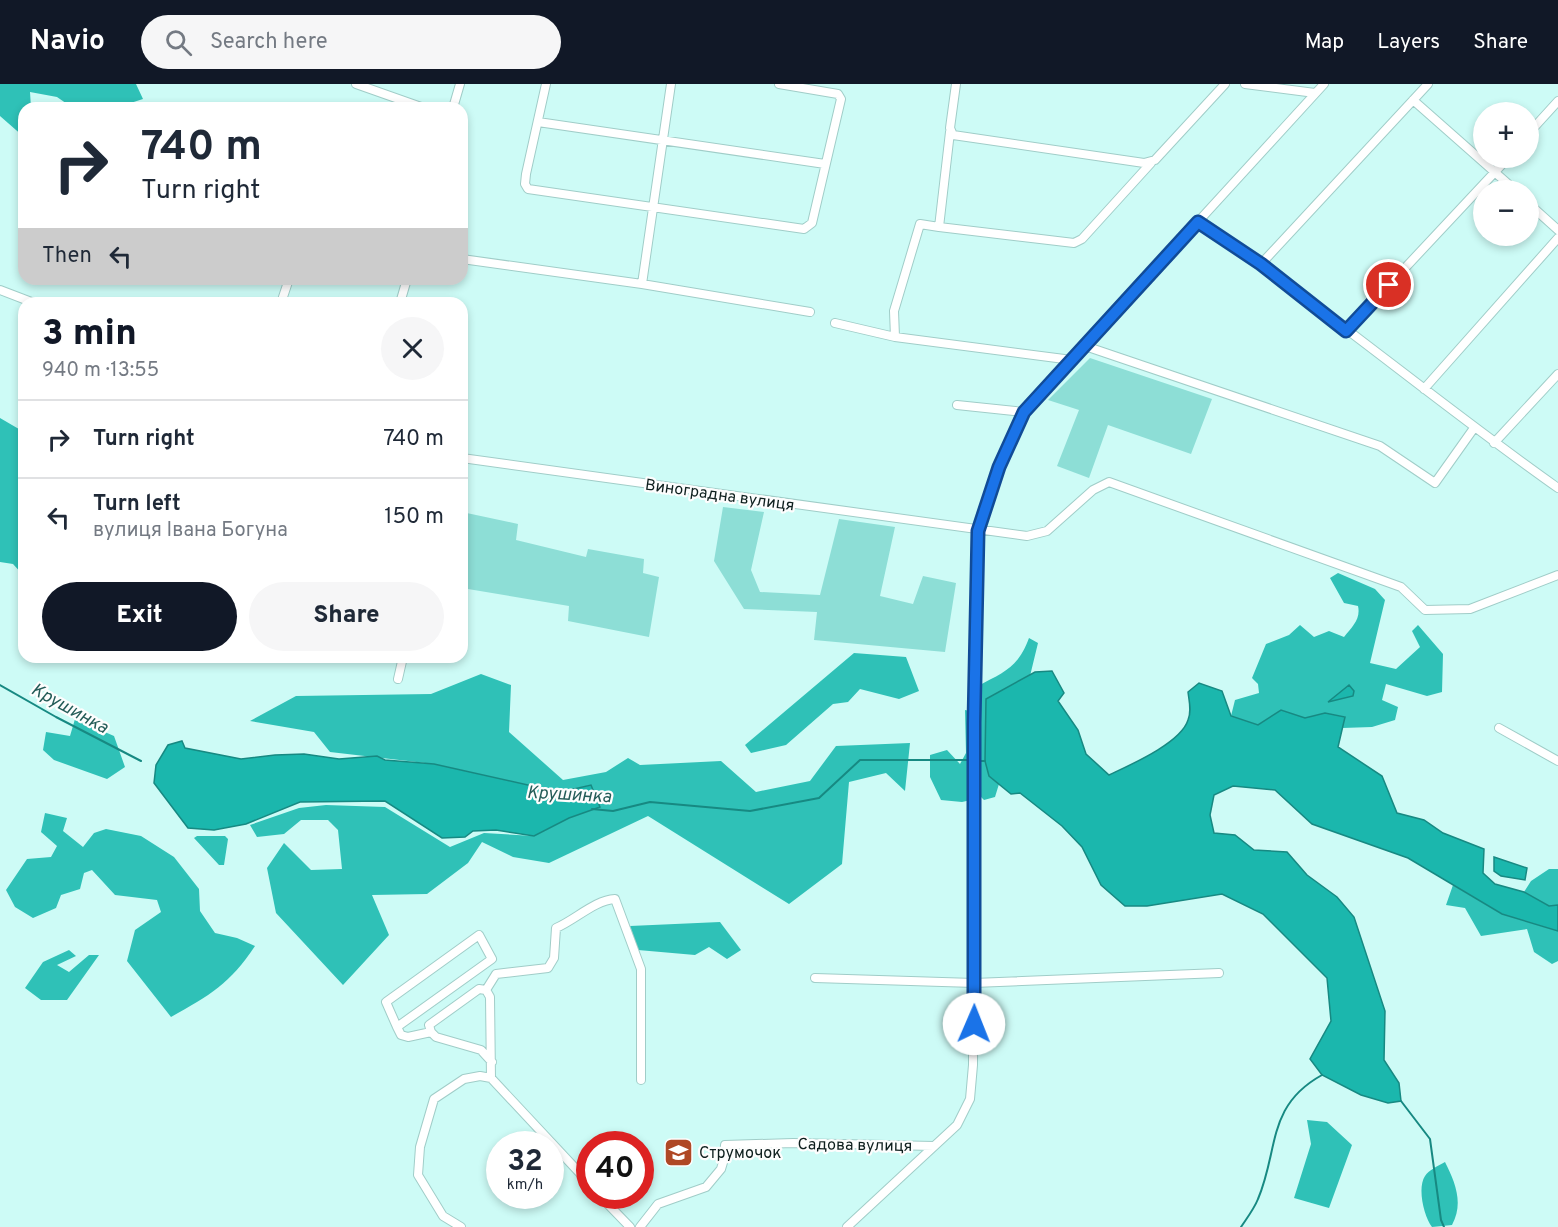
<!DOCTYPE html>
<meta charset="utf-8">
<style>
body{margin:0;font-family:Overpass,sans-serif;background:#f6f6f7;color:#1f2937;height:100vh;display:flex;flex-direction:column;font-size:22px;white-space:nowrap}
*{box-sizing:border-box;margin:0}
p{font-size:20px;color:#747a83}
.icon{flex:none;width:33px;height:33px;fill:none;stroke:currentColor;stroke-width:2;stroke-linecap:round;stroke-linejoin:round}
.map{position:relative;flex:1;overflow:hidden}
.details{position:absolute;left:18px;top:213px;width:450px;height:366px;display:flex;flex-direction:column;background:#fff;border-radius:18px;box-shadow:0 3px 9px #0003}
.details>*{flex:none}
.hud{position:absolute;left:18px;top:18px;width:450px;height:183px;border-radius:18px;box-shadow:0 3px 9px #0003;background:#fff;color:#1f2937;overflow:hidden}
.controls{position:absolute;left:1473px;top:18px;display:grid;gap:12px}
.controls a{display:grid;place-items:center;width:66px;height:66px;border-radius:50%;background:#fff;box-shadow:0 3px 9px #0003;font-size:30px}
.speed{position:absolute;left:486px;top:1047px;display:flex;gap:12px;font-size:30px;font-weight:700;text-align:center}
.speed>*{display:grid;place-content:center;width:78px;height:78px;border-radius:50%;background:#fff;box-shadow:0 3px 9px #0003;line-height:1}
.speed small{font-size:15px;font-weight:400}
.speed .limit{border:9px solid #d22;background:#fff;color:#111}
.pin{position:absolute;display:grid;place-items:center;width:51px;height:51px;color:#fff;margin:-26px;border:3px solid #fff;border-radius:50%;box-shadow:0 2px 6px #0007}
.me{position:absolute;width:66px;margin:-33px;rotate:1deg;stroke-linejoin:round;filter:drop-shadow(0 0 4px #0008)}
.turn{display:flex;align-items:center;gap:21px;height:126px;padding:0 24px;font-size:27px}
.turn .icon{width:78px;height:78px;stroke-width:2.5}
.turn b{display:block;font-size:42px;line-height:51px}
.then{display:flex;align-items:center;height:57px;padding:0 24px;background:#0003;gap:12px;font-size:22px}
.round{display:grid;place-items:center;flex:none;width:63px;height:63px;border-radius:32px;background:#f6f6f7}
.head{display:flex;align-items:center;justify-content:space-between;height:102px;padding:0 24px}
h1{font-size:36px;font-weight:800;line-height:45px;color:#111827}
.action{display:flex;gap:12px;margin-top:auto;padding:12px 24px}
.action a{flex:1;height:69px;border-radius:36px;background:#111827;color:#fff;font-size:24px;font-weight:800;line-height:69px;text-align:center}
.action a+a{background:#f6f6f7;color:#1f2937}
ul{padding:0;list-style:none}
li{display:flex;align-items:center;gap:18px;height:78px;padding:0 24px;border-top:2px solid #e0e1e3}
li div{flex:1}
li b{display:block;font-size:22px}
li em{font-style:normal}
header{display:flex;align-items:center;gap:36px;box-sizing:border-box;height:84px;padding:0 30px;background:#111827;color:#fff}
header strong{font-size:28px}
nav{display:flex;gap:33px;margin-inline-start:auto;font-size:21px}
.search{width:420px;height:54px;background:#f6f6f7;display:flex;align-items:center;gap:15px;box-sizing:border-box;padding:0 21px;border-radius:33px;color:#747a83;font-size:22px}
.map>svg:first-child{display:block}
</style>
<header>
<strong>Navio</strong>
<div class="search"><svg class="icon" aria-label="search" viewBox="0 0 24 24"><circle cx="10" cy="10" r="6"/><path d="M15 15l6 6"/></svg>Search here</div>
<nav><a>Map</a><a>Layers</a><a>Share</a></nav>
</header>
<div class="map">
<svg width="1558" height="1143" viewBox="0 0 1558 1143">
<rect width="100%" height="100%" fill="#cdfbf6"/>
<path fill="#8dded6" d="M 1090,274 L 1212,315 L 1191,370 L 1108,341 L 1089,394 L 1057,382 L 1079,326 L 1048,316 Z
M 723,423 L 764,428 L 751,486 L 760,508 L 820,511 L 839,435 L 895,443 L 880,512 L 913,520 L 923,492 L 956,499 L 945,568 L 814,556 L 817,528 L 744,525 L 714,477 Z
M 462,428 L 518,440 L 516,456 L 586,473 L 588,465 L 644,475 L 643,489 L 659,493 L 649,553 L 568,537 L 569,522 L 462,504 Z"/>
<path fill="#2fc1b7" d="M 0,0 L 136,0 L 143,15 L 115,24 L 73,24 L 57,13 L 30,8 L 31,24 L 24,24 L 24,53 L 0,32 Z
M 0,334 L 24,348 L 24,492 L 13,480 L 0,478 Z
M 1338,489 L 1375,505 L 1385,516 L 1370,579 L 1396,585 L 1420,563 L 1412,547 L 1418,541 L 1443,570 L 1442,608 L 1427,612 L 1386,600 L 1382,616 L 1398,623 L 1395,636 L 1372,643 L 1342,644 L 1345,633 L 1325,629 L 1305,634 L 1281,626 L 1258,641 L 1231,632 L 1235,616 L 1259,609 L 1258,600 L 1252,594 L 1266,560 L 1289,551 L 1300,541 L 1314,553 L 1329,547 L 1344,553 C 1352,543 1361,535 1358,522 L 1344,519 L 1330,494 Z
M 1029,554 L 1038,559 L 1030,592 L 986,615 L 989,692 L 999,700 L 995,713 L 984,716 L 980,712 L 977,695 L 978,602 C 1004,588 1018,584 1029,554 Z
M 854,569 L 906,573 L 919,607 L 899,615 L 860,605 L 848,618 L 833,620 L 786,661 L 751,669 L 745,661 Z
M 481,590 L 511,601 L 509,648 L 563,696 L 606,688 L 628,674 L 640,681 L 721,677 L 756,708 L 810,697 L 836,662 L 910,659 L 905,707 L 886,689 L 849,698 L 842,780 L 789,820 L 648,732 L 549,779 L 513,773 L 482,758 L 468,779 L 427,810 L 372,811 L 389,851 L 343,901 L 276,829 L 267,784 L 284,759 L 311,786 L 342,785 L 338,746 L 328,736 L 301,736 L 284,750 L 257,753 L 250,741 L 299,724 L 326,721 L 385,723 L 450,763 L 484,749 L 534,752 L 569,734 L 600,723 L 591,701 L 565,707 L 550,706 L 434,680 L 330,668 L 314,648 L 250,637 L 296,612 L 431,610 Z
M 965,626 L 970,627 L 971,716 L 962,718 L 941,716 L 930,693 L 930,671 L 947,666 L 960,680 L 966,669 Z
M 75,635 L 114,652 L 125,683 L 107,695 L 54,676 L 43,666 L 46,648 L 70,652 Z
M 45,729 L 67,734 L 63,747 L 83,763 L 94,749 L 106,745 L 141,752 L 174,773 L 199,805 L 200,827 L 215,849 L 237,854 L 255,862 C 230,900 210,911 171,933 L 127,877 L 135,846 L 161,828 L 157,816 L 115,811 L 92,786 L 84,789 L 80,805 L 61,811 L 56,824 L 33,834 L 15,823 L 6,806 L 27,775 L 51,773 L 57,762 L 41,748 Z
M 197,752 L 225,752 L 228,755 L 224,781 L 219,781 L 194,754 Z
M 1549,785 L 1558,785 L 1558,821 L 1549,822 L 1524,808 L 1531,797 Z
M 1453,801 L 1502,830 L 1558,847 L 1558,877 L 1552,880 L 1534,868 L 1527,845 L 1481,852 L 1465,824 L 1446,821 Z
M 720,838 L 741,866 L 727,875 L 709,863 L 695,871 L 638,866 L 630,842 Z
M 69,866 L 76,872 L 57,881 L 69,888 L 89,871 L 99,871 L 67,916 L 41,916 L 25,904 L 43,878 Z
M 1307,1036 L 1327,1038 L 1352,1061 L 1329,1124 L 1294,1114 L 1311,1060 Z
M 1445,1078 C 1455,1098 1464,1119 1452,1141 L 1432,1143 C 1424,1133 1417,1104 1425,1092 C 1429,1086 1438,1082 1445,1078 Z"/>
<path fill="#1bb7ad" stroke="#178982" stroke-width="1.5" d="M 1052,587 L 1064,609 L 1058,617 L 1078,646 L 1086,670 L 1109,691 C 1130,681 1181,659 1188,636 C 1192,627 1189,617 1188,608 L 1199,599 L 1222,607 L 1231,632 L 1258,641 L 1281,626 L 1305,634 L 1325,629 L 1345,633 L 1338,663 L 1382,692 L 1397,729 L 1424,736 L 1443,749 L 1484,765 L 1483,789 L 1495,800 L 1524,808 L 1549,822 L 1558,821 L 1558,847 L 1502,830 L 1408,774 L 1312,740 L 1275,706 L 1233,702 L 1214,711 L 1210,731 L 1214,749 L 1235,751 L 1254,766 L 1287,768 L 1307,791 L 1337,813 L 1354,833 L 1385,927 L 1384,976 L 1399,999 L 1401,1017 L 1388,1019 L 1361,1011 L 1322,991 L 1310,975 L 1331,937 L 1327,894 L 1263,830 L 1222,810 L 1147,822 L 1125,822 L 1101,801 L 1082,763 L 1062,742 L 1020,709 L 1011,710 L 989,692 L 985,677 L 986,615 L 1035,588 Z
M 1349,601 L 1354,607 L 1353,612 L 1328,618 Z
M 182,657 L 185,664 L 241,675 L 275,671 L 304,670 L 339,675 L 377,672 L 385,676 L 434,680 L 550,706 L 565,707 L 591,701 L 600,723 L 569,734 L 534,752 L 496,746 L 473,747 L 465,753 L 442,754 L 385,717 L 300,718 L 246,740 L 214,746 L 188,744 L 154,699 L 156,681 L 168,661 Z
M 1494,773 L 1527,784 L 1525,796 L 1501,792 L 1494,787 Z"/>
<g fill="none" stroke-linecap="round" stroke-linejoin="round">
<path stroke="#178982" stroke-width="2" d="M 0,601 L 56,633 L 141,677
M 981,677 L 985,677
M 592,725 L 613,727 L 650,718 L 750,727 L 819,714 L 860,676 L 967,676
M 1401,1017 L 1430,1055 L 1441,1136 L 1444,1143
M 1241,1143 C 1247,1134 1254,1125 1258,1115 C 1279,1066 1266,1022 1322,991"/>
<defs>
<path id="minor" d="M 356,0 L 424,24
M 546,0 L 526,90 L 525,100 L 528,105 L 804,145 L 812,139 L 841,15 L 838,10 L 779,0
M 956,0 L 950,44 L 953,51 L 1144,79 L 1155,76 L 1225,0
M 1245,0 L 1315,9
M 1413,16 L 1515,106
M 453,24 L 460,0
M 538,38 L 825,80
M 950,48 L 939,143 L 1074,159 L 1082,155 L 1151,79
M 1528,50 L 1558,17
M 1528,119 L 1558,146
M 1198,138 C 1322,221 1436,318 1558,404
M 462,175 L 642,200 L 810,228
M 1261,180 L 1428,0
M 642,200 L 671,0
M 0,206 L 34,219
M 281,219 L 289,195
M 400,219 L 407,195
M 835,239 L 895,253 L 1072,276
M 1346,247 L 1508,74
M 895,253 L 894,227 L 920,140 L 939,143
M 1085,262 L 1380,362 L 1435,399 L 1474,344
M 1424,305 L 1558,154
M 957,321 L 1024,328
M 1494,359 L 1558,290
M 462,374 L 1027,452 L 1047,447 L 1093,406 L 1109,398 L 1401,503 L 1425,526 L 1470,525 L 1558,491
M 398,595 L 403,573
M 1499,644 L 1558,677
M 815,894 L 974,899 L 1219,889
M 486,906 L 496,890 L 548,884 L 554,874 L 556,844 C 575,836 595,816 615,815 L 641,885 L 641,996
M 397,943 L 386,918 L 479,851 L 492,875 L 397,943 L 401,951 L 408,953 L 431,948
M 491,994 L 490,913 L 486,906 L 479,905 L 429,941 L 431,948 L 436,953 L 481,966 L 492,978
M 600,1112 L 630,1143
M 461,1143 L 443,1132 L 418,1091 L 420,1063 L 434,1015 L 464,995 L 480,992 L 491,994 L 590,1100
M 640,1143 L 658,1120 L 706,1103 L 721,1085 L 724,1075 L 725,1061 L 793,1059 L 934,1062
M 847,1143 L 957,1041 L 970,1015 L 973,981 L 974,639 L 979,447 L 999,383 L 1024,328 L 1324,0"/>
</defs>
<use href="#minor" stroke="#a0cdc8" stroke-width="10"/>
<use href="#minor" stroke="#fff" stroke-width="8"/>
</g>
<g fill="none" stroke-linecap="round" stroke-linejoin="round">
<defs>
<path id="route" d="M 974,940 L 974,639 L 978,447 L 999,383 L 1024,328 L 1198,138 L 1261,180 L 1346,247 L 1389,201"/>
</defs>
<use href="#route" stroke="#114b97" stroke-width="15"/>
<use href="#route" stroke="#1a73e8" stroke-width="10"/>
</g>
<defs>
<symbol id="school-square" viewBox="-11 -11 22 22"><rect x="-9" y="-9" width="18" height="18" rx="4" fill="#af4825" stroke="#fdfdfd"/><path d="M0-5L7-2L0 1L-7-2ZM-4 1L0 2.5L4 1V4Q0 6-4 4Z" fill="#fff"/></symbol>
</defs>
<g fill-rule="evenodd">
<use href="#school-square" x="662" y="1052" width="33" height="33"/>
</g>
<g text-anchor="middle" stroke-width="4.5" stroke-linejoin="round" paint-order="stroke">
<g font-size="16" fill="#0e1f1e" stroke="#fdfdfd">
<text transform="translate(720 410) rotate(8)" y="6">Виноградна вулиця</text>
<text transform="translate(855 1060) rotate(1)" y="6">Садова вулиця</text>
</g>
<g font-size="16" fill="#0e1f1e" stroke="#fdfdfd" text-anchor="start">
<text x="699" y="1074">Струмочок</text>
</g>
<g font-size="18" font-style="italic" fill="#245c58" stroke="#fdfdfd">
<text transform="translate(70 624) rotate(29)" y="6">Крушинка</text>
<text transform="translate(569 710) rotate(3)" y="6">Крушинка</text>
</g>
</g>
</svg>
<div class="controls">
<a>+</a>
<a>−</a>
</div>
<div class="speed"><div>32<small>km/h</small></div><div class="limit">40</div></div>
<div class="pin" style="left:1389px;top:201px;background:#d93025"><svg class="icon" aria-label="arrive" viewBox="0 0 24 24"><path d="M6 21V4h12l-3 4 3 4H6"/></svg></div>
<svg class="me" style="left:974px;top:940px" viewBox="-20 -20 40 40"><circle r="19" fill="#fff"/><path d="M0-13L10 11 0 6-10 11z" fill="#1a73e8"/></svg>
<div class="hud">
<div class="turn"><svg class="icon" aria-label="right" viewBox="0 0 24 24"><path d="M7 20v-9h11M14 6l5 5-5 5"/></svg><div><b>740 m</b>Turn right</div></div>
<div class="then">Then<svg class="icon" aria-label="left" viewBox="0 0 24 24"><path d="M17 20v-9H6M10 6l-5 5 5 5"/></svg></div>
</div>
<section class="details">
<div class="head"><div><h1>3 min</h1><p>940 m · 13:55</p></div><a class="round"><svg class="icon" aria-label="close" viewBox="0 0 24 24"><path d="M6 6l12 12M18 6L6 18"/></svg></a></div>
<ul>
<li><svg class="icon" aria-label="right" viewBox="0 0 24 24"><path d="M7 20v-9h11M14 6l5 5-5 5"/></svg><div><b>Turn right</b></div><em>740 m</em></li>
<li><svg class="icon" aria-label="left" viewBox="0 0 24 24"><path d="M17 20v-9H6M10 6l-5 5 5 5"/></svg><div><b>Turn left</b><p>вулиця Івана Богуна</p></div><em>150 m</em></li>
</ul>
<div class="action"><a>Exit</a><a>Share</a></div>
</section>
</div>
